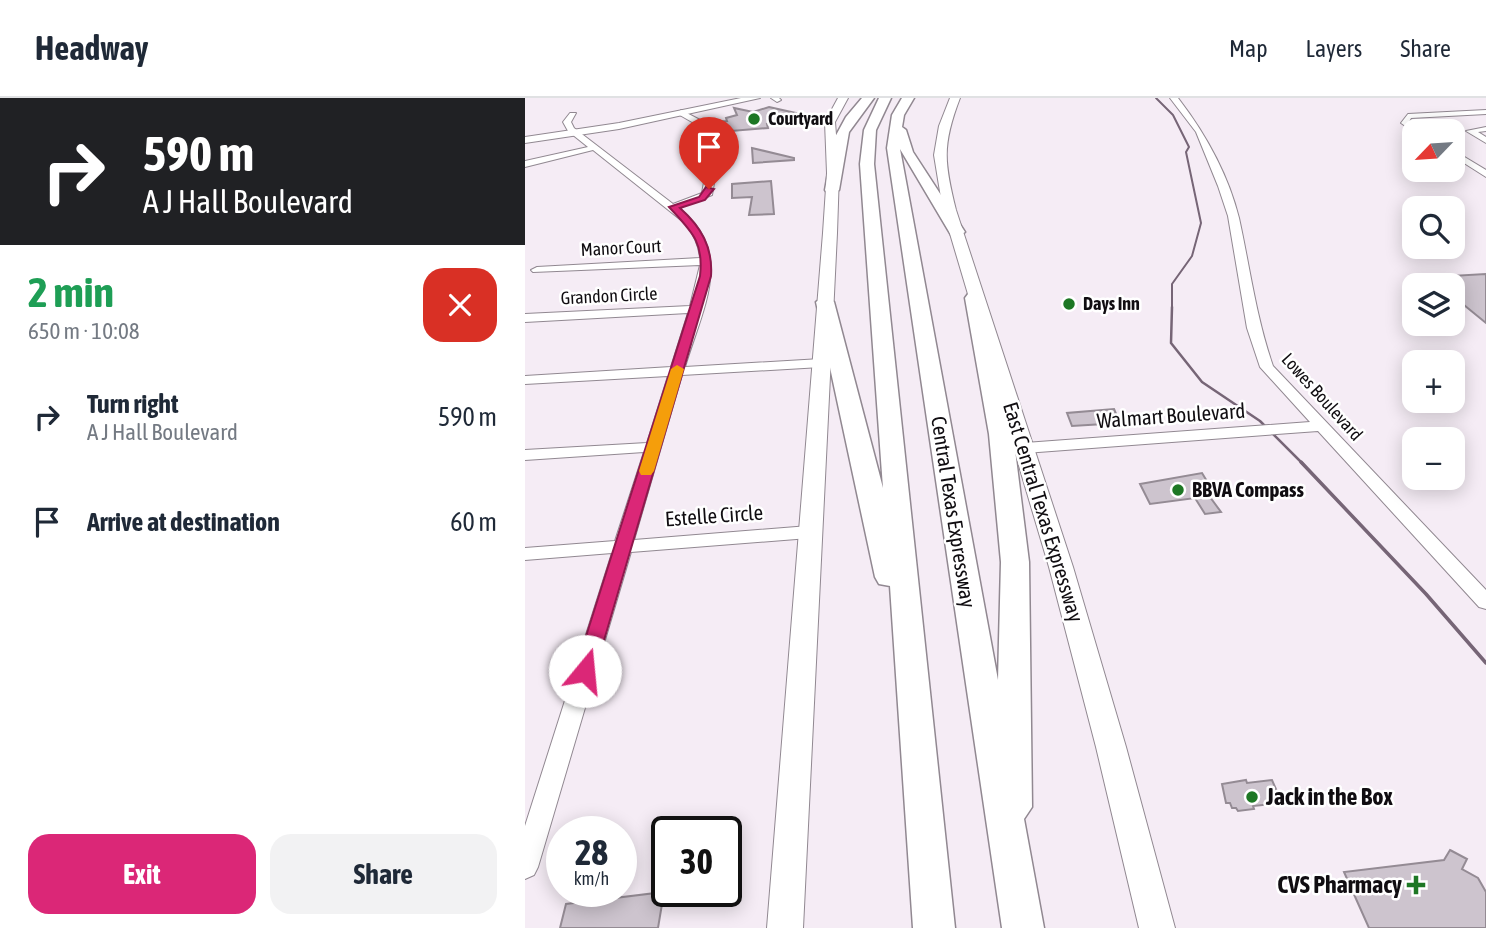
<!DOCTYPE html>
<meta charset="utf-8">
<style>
body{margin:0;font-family:"Asap Condensed",sans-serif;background:#f2f2f3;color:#1f2937;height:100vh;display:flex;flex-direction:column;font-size:26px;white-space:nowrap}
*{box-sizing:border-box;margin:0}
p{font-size:23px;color:#747a83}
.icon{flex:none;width:38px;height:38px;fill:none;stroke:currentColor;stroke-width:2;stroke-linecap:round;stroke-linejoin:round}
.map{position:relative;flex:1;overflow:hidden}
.sheet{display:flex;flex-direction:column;background:#fff;width:525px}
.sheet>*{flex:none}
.hud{background:#202124;color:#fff;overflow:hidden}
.needle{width:46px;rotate:245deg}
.controls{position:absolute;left:877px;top:21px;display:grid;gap:14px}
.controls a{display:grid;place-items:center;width:63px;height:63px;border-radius:14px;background:#fff;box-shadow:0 4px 18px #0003;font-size:35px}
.speed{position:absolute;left:21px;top:718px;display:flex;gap:14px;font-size:35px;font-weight:700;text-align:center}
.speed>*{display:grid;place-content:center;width:91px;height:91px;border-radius:50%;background:#fff;box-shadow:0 4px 18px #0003;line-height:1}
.speed small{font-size:18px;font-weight:400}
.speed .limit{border:4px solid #111;border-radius:10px;background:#fff;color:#111}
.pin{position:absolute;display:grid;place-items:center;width:60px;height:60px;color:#fff;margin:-72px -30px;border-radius:50% 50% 50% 0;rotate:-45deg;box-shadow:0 0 7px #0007}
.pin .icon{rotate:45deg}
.me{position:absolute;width:77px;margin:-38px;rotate:17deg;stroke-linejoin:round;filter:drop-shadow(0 0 5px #0008)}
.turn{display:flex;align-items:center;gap:24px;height:147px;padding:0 28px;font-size:32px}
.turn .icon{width:91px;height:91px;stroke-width:2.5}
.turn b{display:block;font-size:49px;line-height:60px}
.round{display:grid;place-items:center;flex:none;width:74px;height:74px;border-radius:21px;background:#f2f2f3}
.summary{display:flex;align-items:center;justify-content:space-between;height:119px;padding:0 28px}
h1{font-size:42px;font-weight:700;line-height:52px;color:#1e9e55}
.action{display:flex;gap:14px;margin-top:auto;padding:14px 28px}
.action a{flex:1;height:80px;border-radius:21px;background:#db2777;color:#fff;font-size:28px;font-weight:700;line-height:80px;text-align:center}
.action a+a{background:#f2f2f3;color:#1f2937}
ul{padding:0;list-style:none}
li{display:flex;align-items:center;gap:21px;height:105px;padding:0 28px}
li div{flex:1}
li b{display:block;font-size:26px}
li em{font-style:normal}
header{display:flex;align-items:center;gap:42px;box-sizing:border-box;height:98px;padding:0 35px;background:#fff;border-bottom:2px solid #e0e1e3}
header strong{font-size:33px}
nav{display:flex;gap:38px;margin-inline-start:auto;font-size:24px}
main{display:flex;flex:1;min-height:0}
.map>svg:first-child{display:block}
</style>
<header>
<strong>Headway</strong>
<nav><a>Map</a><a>Layers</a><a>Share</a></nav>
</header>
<main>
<section class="sheet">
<div class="hud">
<div class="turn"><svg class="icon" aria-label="right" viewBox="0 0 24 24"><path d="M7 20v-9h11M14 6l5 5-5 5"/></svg><div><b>590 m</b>A J Hall Boulevard</div></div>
</div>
<div class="summary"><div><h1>2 min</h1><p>650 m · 10:08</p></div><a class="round" style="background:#d93025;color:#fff"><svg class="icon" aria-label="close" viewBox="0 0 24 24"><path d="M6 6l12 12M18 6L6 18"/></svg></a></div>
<ul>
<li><svg class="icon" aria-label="right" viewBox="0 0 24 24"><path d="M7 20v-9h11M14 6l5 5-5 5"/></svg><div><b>Turn right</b><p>A J Hall Boulevard</p></div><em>590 m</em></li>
<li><svg class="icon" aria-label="arrive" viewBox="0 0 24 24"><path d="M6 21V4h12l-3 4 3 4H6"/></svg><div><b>Arrive at destination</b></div><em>60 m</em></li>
</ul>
<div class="action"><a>Exit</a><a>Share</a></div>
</section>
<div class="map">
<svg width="961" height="830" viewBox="0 0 961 830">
<rect width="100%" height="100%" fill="#f5ecf5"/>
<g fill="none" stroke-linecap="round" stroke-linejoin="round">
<path stroke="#766576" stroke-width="2" d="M 631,0 L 648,17 L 664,49 L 661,54 L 676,125 L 667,158 L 647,186 L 647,211"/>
<path stroke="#766576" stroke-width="2.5" d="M 647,209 L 646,245 L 677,284 L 735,323 L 778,366"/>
<path stroke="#766576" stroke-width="3.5" d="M 776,364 L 901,496 L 961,565"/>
</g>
<path fill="#cdc4ce" stroke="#948b94" stroke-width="2" d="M 244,9 L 275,16 L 242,26 L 243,30 L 206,33 L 184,24 L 202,23 L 201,20 L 212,17 L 209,10 L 228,14 Z
M 227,50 L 269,60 L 269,62 L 228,65 Z
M 246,83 L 249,116 L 224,117 L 227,99 L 207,100 L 207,86 Z
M 961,176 L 961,225 L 928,198 L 928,182 L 930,182 L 925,178 Z
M 589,311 L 595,325 L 547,328 L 542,315 Z
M 677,375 L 691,398 L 685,399 L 696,414 L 680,416 L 670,400 L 625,406 L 615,386 Z
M 721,682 L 722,685 L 747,682 L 757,705 L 728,708 L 729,711 L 713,713 L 711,710 L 707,710 L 705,705 L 701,705 L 697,686 Z
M 925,752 L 942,761 L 937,771 L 953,780 L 961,794 L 961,830 L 844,830 L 819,774 L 919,762 Z
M 139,794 L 133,830 L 35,830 L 41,806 Z"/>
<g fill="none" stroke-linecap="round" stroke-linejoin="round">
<defs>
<path id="minor" d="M 246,0 L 254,0 L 256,2 L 252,4 Z
M 645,0 L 653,0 C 680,35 703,76 714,120 C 725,170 731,219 748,268 L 961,492 L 961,511 L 954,509 L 793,333 L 500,355 L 492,350 L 500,345 L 785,324 L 735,269 L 722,230 L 703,118 L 693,88 L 671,34 Z
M 156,12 L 194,32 L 198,38 L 198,56 L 186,71 L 190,79 L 187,97 L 154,110 C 211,155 177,211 160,269 L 296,261 L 303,265 L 296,269 L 157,277 L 109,442 L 284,428 L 293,434 L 284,440 L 106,454 L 13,769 L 9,777 L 0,781 L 0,728 L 87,455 L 0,462 L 0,450 L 90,443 L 119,354 L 0,362 L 0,352 L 122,345 L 143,278 L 0,286 L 0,278 L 146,269 L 163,215 L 0,224 L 0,216 L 165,208 L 175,167 L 8,174 L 6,172 L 12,169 L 175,160 C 174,147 169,137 161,126 L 68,52 L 0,69 L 0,63 L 63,49 L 43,33 L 38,24 L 45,15 L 51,15 L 46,24 L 49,30 L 148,106 L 177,95 L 180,79 L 176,71 L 190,56 L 188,36 L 153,16 Z
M 961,12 L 961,16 L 886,20 L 884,24 L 897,33 L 889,34 L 876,25 L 883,16 Z
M 961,29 L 961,33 L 953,34 L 961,39 L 961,45 L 941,33 Z
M 928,52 L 961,72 L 961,79 L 928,58 Z"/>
<path id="major" d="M 216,0 L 235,0 L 94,31 L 0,45 L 0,39 L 94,25 Z
M 313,0 L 323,0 L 310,24 L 314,75 L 312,135 L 278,830 L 242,830 L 298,135 L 302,75 L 300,24 Z
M 425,0 L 435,0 C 417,47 419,64 431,112 L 548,469 L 601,649 L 650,830 L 614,830 L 571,649 L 524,469 L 418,112 L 409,57 L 414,28 Z"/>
<path id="highway" d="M 337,0 L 349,0 L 324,34 L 314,92 L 307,96 L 302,95 L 300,92 L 309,41 L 321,19 Z
M 354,0 L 366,0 L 351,32 L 349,66 L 430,830 L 388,830 L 365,488 L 354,486 L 350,479 L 291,204 L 300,198 L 309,204 L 358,390 L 335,66 L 339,32 Z
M 377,0 L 389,0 L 379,17 L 377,29 L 381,32 L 388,54 L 440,134 L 432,139 L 426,137 L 375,51 L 473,582 L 476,464 L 464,336 L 440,200 L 443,196 L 449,194 L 458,200 L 488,336 L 504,464 L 507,709 L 499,721 L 519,830 L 477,830 L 362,50 L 367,17 Z"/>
</defs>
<use href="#minor" stroke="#918891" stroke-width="2"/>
<use href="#major" stroke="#918891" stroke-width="2"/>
<use href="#highway" stroke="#918891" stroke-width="3"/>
<use href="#minor" fill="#fff" fill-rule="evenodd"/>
<use href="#major" fill="#fff" fill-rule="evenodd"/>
<use href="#highway" fill="#fff" fill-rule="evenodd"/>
</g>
<path fill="#db2777" stroke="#8e194d" stroke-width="2" d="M 181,89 L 189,91 L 180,102 L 155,110 C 176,129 188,149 186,178 L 70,573 L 67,578 L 53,578 L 50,573 L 175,178 C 179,143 166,133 144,109 L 174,99 Z"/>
<path fill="#f59e0b" d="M 152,267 L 159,271 L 129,373 L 126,377 L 116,377 L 114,373 L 146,271 Z"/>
<g fill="#1d7724" stroke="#fff" stroke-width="2.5">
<circle cx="229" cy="21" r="7"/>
<circle cx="544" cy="206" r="7"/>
<circle cx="653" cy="392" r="7"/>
<circle cx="727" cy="699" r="7"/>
<path d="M887.5 776.5h7v7h7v7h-7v7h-7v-7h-7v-7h7z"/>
</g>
<g text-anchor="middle" stroke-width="5" stroke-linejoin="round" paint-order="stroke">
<g font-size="18" font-weight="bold" fill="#100d11" stroke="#fff" text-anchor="start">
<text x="243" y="27">Courtyard</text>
<text x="558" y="212">Days Inn</text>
</g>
<g font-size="18" fill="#100d11" stroke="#fff">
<text transform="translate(96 150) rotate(-3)" y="6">Manor Court</text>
<text transform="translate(84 198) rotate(-3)" y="6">Grandon Circle</text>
<text transform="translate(797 299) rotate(48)" y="6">Lowes Boulevard</text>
</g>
<g font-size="21" fill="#100d11" stroke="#fff">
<text transform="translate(646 318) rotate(-4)" y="7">Walmart Boulevard</text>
<text transform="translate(428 414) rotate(81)" y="7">Central Texas Expressway</text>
<text transform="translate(518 414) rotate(73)" y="7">East Central Texas Expressway</text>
<text transform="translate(189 418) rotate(-4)" y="7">Estelle Circle</text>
</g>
<g font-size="21" font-weight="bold" fill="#100d11" stroke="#fff" text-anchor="start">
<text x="667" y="399">BBVA Compass</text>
</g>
<g font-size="24" font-weight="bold" fill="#100d11" stroke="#fff" text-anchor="start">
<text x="741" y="707">Jack in the Box</text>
<text x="877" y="795" text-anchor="end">CVS Pharmacy</text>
</g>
</g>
</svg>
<div class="controls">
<a><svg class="needle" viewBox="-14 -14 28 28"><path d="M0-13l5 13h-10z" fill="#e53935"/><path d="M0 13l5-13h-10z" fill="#747a83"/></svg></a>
<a><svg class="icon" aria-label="search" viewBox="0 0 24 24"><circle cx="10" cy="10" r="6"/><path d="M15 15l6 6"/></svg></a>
<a><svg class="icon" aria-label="layers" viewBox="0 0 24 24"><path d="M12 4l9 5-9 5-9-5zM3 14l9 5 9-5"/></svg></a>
<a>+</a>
<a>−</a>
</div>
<div class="speed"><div>28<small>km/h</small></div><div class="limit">30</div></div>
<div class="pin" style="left:184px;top:91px;background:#d93025"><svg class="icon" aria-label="arrive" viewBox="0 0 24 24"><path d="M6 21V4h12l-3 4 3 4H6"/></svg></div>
<svg class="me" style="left:60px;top:573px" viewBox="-20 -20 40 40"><circle r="19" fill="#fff"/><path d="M0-13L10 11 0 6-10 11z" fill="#db2777"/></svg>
</div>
</main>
